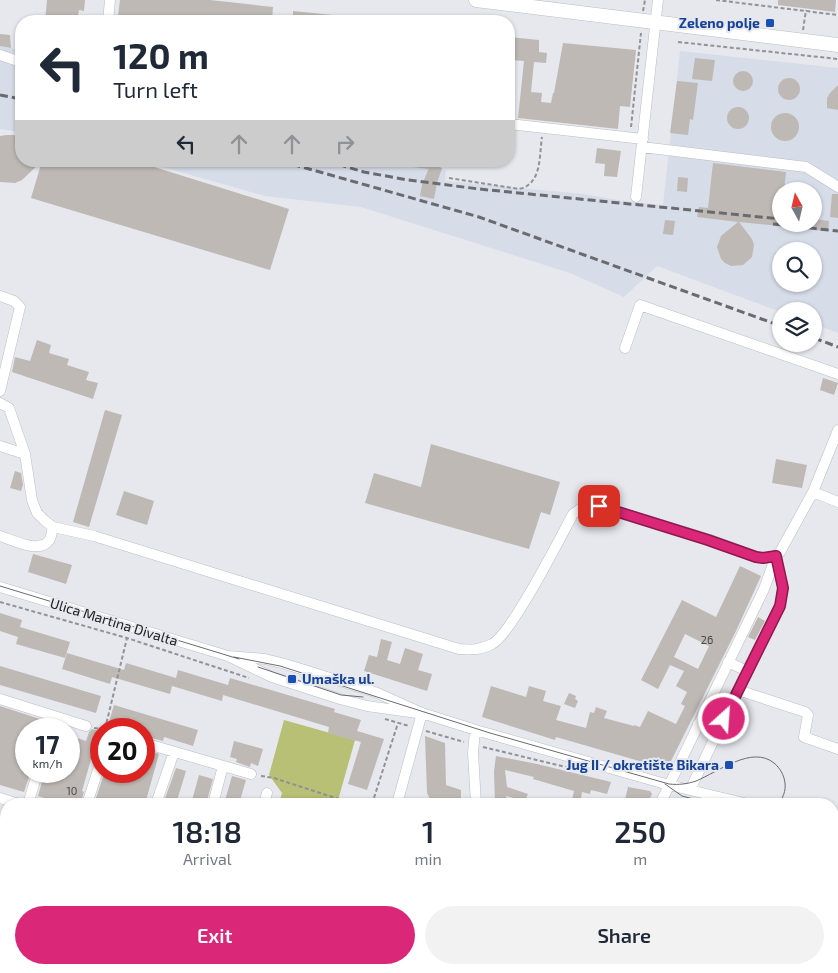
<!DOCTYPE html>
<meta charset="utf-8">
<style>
body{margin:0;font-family:"Exo 2",sans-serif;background:#f2f2f3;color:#1f2937;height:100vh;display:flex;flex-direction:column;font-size:19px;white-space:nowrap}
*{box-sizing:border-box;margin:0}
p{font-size:16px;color:#747a83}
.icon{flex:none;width:28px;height:28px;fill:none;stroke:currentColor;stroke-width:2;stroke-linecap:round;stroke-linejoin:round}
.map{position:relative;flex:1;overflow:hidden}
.details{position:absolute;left:0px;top:798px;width:839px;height:176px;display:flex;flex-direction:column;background:#fff;border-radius:20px 20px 0 0;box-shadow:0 1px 4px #0004}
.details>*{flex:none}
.banner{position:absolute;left:15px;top:15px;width:500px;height:152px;border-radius:20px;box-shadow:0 1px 4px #0004;background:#fff;color:#1f2937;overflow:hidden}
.needle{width:32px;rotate:352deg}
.tools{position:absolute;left:772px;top:182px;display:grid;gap:10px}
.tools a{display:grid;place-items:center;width:50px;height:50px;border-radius:50%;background:#fff;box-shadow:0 1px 4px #0004;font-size:25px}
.speed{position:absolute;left:15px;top:718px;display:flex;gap:10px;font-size:25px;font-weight:700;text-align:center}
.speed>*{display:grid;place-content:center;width:65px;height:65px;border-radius:50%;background:#fff;box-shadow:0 1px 4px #0004;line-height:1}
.speed small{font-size:12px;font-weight:400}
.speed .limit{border:8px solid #d22;background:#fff;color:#111}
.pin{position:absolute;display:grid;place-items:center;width:42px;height:42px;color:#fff;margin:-21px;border-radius:10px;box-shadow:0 2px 8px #0006}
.me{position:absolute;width:55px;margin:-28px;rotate:26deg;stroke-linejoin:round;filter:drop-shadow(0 0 4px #0008)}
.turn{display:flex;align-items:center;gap:18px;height:105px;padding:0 15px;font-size:22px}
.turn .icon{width:65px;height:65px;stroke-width:2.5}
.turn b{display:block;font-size:35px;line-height:42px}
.lanes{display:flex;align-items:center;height:48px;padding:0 15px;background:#0003;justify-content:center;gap:25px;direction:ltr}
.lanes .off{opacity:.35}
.eta{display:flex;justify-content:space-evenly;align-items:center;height:85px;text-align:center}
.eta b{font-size:30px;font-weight:600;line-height:35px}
.action{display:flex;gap:10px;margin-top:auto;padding:10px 15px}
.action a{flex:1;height:58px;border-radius:30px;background:#db2777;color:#fff;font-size:20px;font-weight:600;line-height:58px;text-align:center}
.action a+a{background:#f2f2f3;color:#1f2937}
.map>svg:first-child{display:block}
</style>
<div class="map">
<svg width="838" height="973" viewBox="0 0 838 973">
<rect width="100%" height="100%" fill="#e6e8ee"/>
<path fill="#d6dce8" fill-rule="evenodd" d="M 0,46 L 21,50 L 21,132 L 0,129 Z
M 680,51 L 838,68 L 838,333 L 814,324 L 814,311 L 781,312 L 657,266 L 624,297 L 570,273 L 361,207 L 265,196 L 141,161 L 420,161 L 446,171 L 445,181 L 583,194 L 624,201 L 663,205 ZM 781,191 L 814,191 L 814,224 L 781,224 ZM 781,251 L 814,251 L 814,284 L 781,284 Z"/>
<path fill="#b8c076" d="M 284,720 L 355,740 L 337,804 L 279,804 L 282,793 L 269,775 Z
M 833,941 L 838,943 L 838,973 L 599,973 L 601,968 L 832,968 Z"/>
<path fill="#beb9b5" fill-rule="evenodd" d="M 47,0 L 85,0 L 84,11 L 79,10 L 77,21 L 45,21 Z
M 120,0 L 210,0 L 273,7 L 272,21 L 149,21 L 118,16 Z
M 778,0 L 836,0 L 835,12 L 778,5 Z
M 293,11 L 342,16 L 341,21 L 293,21 Z
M 0,34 L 10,35 L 11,48 L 0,46 Z
M 509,37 L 539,40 L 539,52 L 547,53 L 546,63 L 534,62 L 531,92 L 542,93 L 541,102 L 551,103 L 553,93 L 554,93 L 563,43 L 636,50 L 630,107 L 620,106 L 618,129 L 518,118 L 524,61 L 509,60 Z
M 695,58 L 715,60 L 712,81 L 692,79 Z
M733 81a10 10 0 1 1 20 0a10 10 0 1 1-20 0Z
M778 89a11 11 0 1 1 22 0a11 11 0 1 1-22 0Z
M 677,81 L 698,83 L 693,120 L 690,119 L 688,135 L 670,133 Z
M 838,85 L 838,110 L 827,108 L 827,98 L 830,93 Z
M727 118a11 11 0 1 1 22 0a11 11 0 1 1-22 0Z
M771 127a14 14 0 1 1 28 0a14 14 0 1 1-28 0Z
M 6,135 L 14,135 L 21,138 L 21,161 L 42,161 L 22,180 L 15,183 L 0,182 L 0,136 Z
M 597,148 L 621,151 L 617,177 L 604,176 L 605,164 L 595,163 Z
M 42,161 L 135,161 L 289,209 L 270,270 L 31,198 Z
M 405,161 L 430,161 L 429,169 L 405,166 Z
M 431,163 L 442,168 L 437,183 L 434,199 L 420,196 L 422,185 Z
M 713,163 L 786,172 L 784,191 L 781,191 L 781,226 L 739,222 L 752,239 L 754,245 L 752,257 L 743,265 L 731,266 L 725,263 L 721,259 L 717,247 L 721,236 L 738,222 L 697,217 L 699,207 L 708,208 Z
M 678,177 L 688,178 L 687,192 L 677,191 Z
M 832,194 L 838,194 L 838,218 L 830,217 Z
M 814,219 L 829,221 L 828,231 L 814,230 Z
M 665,220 L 675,221 L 673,235 L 663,234 Z
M 37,340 L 51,345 L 49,353 L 69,359 L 67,365 L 89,372 L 86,380 L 98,383 L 93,399 L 12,372 L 15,357 L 30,361 Z
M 823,378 L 838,383 L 834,395 L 820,390 Z
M 105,410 L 122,415 L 89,527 L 73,522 Z
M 431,444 L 560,482 L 550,515 L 541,512 L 529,549 L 365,503 L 374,473 L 421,487 Z
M 776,459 L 807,465 L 802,488 L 772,483 Z
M 15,471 L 21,473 L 23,485 L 21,491 L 10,488 Z
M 124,491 L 154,501 L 147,525 L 116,515 Z
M 33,554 L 72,565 L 66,584 L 28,572 Z
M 740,566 L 761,576 L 736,631 L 667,769 L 556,737 L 555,740 L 482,717 L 491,686 L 526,697 L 529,686 L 546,691 L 543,701 L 561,706 L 556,720 L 586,728 L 590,712 L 594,713 L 596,707 L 607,711 L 604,718 L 634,726 L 634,725 L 640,727 L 648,711 L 676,724 L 685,706 L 681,704 L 687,692 L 676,686 L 684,671 L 670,665 L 658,689 L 641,680 L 682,600 L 716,617 ZM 685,634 L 709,646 L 698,669 L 674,657 Z
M 0,613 L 22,620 L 20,627 L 70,642 L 65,658 L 16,644 L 18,637 L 0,631 Z
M 758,617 L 765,621 L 755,640 L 748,637 Z
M 381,639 L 392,642 L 387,660 L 400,664 L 405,648 L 423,654 L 418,670 L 432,674 L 427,691 L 364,671 L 369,655 L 377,657 Z
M 67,653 L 124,670 L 126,663 L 176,678 L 178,670 L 228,685 L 230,678 L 335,709 L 334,712 L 361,720 L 357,731 L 384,739 L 367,790 L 348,784 L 361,742 L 328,733 L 329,727 L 223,695 L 222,701 L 172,686 L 170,694 L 112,677 L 110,684 L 62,669 Z
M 0,666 L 101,696 L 96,713 L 0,685 Z
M 569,693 L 576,696 L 575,699 L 578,701 L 575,708 L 564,704 Z
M 114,705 L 198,730 L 193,746 L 164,737 L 163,741 L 144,736 L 144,729 L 133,729 L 109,722 Z
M 0,706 L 43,720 L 40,729 L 26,729 L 26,771 L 31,771 L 24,792 L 0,785 Z
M 92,729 L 99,731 L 82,791 L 84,792 L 80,804 L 58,804 L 58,802 L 38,796 L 45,771 L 69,771 L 69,766 L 77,738 L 86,741 L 89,732 Z
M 425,736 L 445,743 L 446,785 L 461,790 L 461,804 L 435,804 L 430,799 L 427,793 Z
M 234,741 L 263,749 L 258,766 L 251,763 L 250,767 L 236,762 L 237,759 L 230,757 Z
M 144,750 L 159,754 L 145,804 L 94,804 L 105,771 L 144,771 Z
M 496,756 L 537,764 L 611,782 L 607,794 L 591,790 L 590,794 L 582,792 L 580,804 L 571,804 L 574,791 L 533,779 L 534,777 L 505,770 L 507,787 L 528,794 L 525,801 L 506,796 L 507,804 L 495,804 L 494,771 Z
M 176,768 L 186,771 L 176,804 L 163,804 Z
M 199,775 L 213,779 L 206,804 L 191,804 Z
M 232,776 L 246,780 L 239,804 L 224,804 Z
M 628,787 L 650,791 L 652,794 L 647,804 L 633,800 L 632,804 L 624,804 Z"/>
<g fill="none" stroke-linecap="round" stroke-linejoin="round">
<defs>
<path id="minor" d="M 108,21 L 110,0
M 0,55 L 21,62
M 509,124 L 643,139
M 642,147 L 806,167 L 838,187
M 636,197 L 658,0
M 0,296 L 14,301 L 20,307 L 0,391
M 625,348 L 640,305 L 838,374
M 0,403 L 9,408 L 25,454 L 32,500 L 37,513 L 44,520 L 53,527 L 94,536 L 459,649 C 471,650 481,650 492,644 C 511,635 560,538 573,514 L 583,507 L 599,506 L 708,539 L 756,557 C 765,558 773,559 780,552 L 813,492 L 838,430
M 0,446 L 25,454
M 813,492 L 838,502
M 0,536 C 13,540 41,555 50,539 C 52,535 52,530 53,527
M 0,587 L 228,656 L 272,677 L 340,699 L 367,706 L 417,713
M 228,656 L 265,659 L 285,664 L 375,692 L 422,713 L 479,731 L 669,785 L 748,804
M 747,671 L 780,606 L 783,588 L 776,557
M 738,690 L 805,712 L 808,715 L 804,737 L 838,749
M 0,699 L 86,726
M 698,724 L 717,733 L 747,671 L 728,662
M 52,729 L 55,717
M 475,730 L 473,753 L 476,804
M 144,743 L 251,774
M 690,790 L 717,733
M 0,798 L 19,804
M 28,804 L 38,771
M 87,804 L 101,761
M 156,804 L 174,752
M 213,804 L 223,766
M 264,804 L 267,793
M 397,804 L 422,713
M 660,804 L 764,589 L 776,556
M 832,823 L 838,825
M 3,895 L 6,882
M 413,968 L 414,973
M 484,968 L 484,973
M 343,973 L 344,968
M 589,973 L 591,968"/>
<path id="major" d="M 476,0 L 838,45"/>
</defs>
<use href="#minor" stroke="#babdc2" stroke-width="11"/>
<use href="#major" stroke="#babdc2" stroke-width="15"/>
<path stroke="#909296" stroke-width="2" stroke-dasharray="4 2.5" stroke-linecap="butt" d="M 716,0 L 838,15
M 643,11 L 645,0
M 803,30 L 806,10
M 678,42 L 838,59
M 631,127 L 641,33
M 449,178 L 519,189 C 542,184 539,157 542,137
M 0,602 L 127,638 L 249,678
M 385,719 L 409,726
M 94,728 L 101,729
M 105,729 L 127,638
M 426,731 L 464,742
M 483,747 L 574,769
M 261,776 L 274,778 L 354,804
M 372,804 L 398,723
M 247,968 L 270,973
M 211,973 L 213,968
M 327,973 L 328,968"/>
<use href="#minor" stroke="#fff" stroke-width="10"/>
<use href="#major" stroke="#fff" stroke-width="14"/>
<path stroke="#6a6b6f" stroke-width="1" d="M 0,586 L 239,659
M 234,657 L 280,666 L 490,733 L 669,784 C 679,785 687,784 696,781 C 718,772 752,745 774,763 C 780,768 784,775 785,783 C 786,791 783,798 778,804
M 258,667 L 341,695 L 363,697
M 665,784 L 682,796 L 712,804"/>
<path stroke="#6a6b6f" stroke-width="3" stroke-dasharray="8 4" stroke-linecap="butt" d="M 0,95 L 21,99
M 281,161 L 479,217 L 781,326
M 327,161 L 364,172 L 408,180 L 479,189 L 781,219
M 773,224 L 838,231
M 814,338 L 838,347"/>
</g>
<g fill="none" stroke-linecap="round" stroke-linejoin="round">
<defs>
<path id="route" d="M 599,506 L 708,540 L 756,557 L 763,558 L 776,556 L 783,588 L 780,606 L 724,719"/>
</defs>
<use href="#route" stroke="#8e194d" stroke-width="12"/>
<use href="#route" stroke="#db2777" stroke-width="9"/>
</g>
<g fill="#1a4fb4" stroke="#e6e8ee" stroke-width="2">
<rect x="765" y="18" width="10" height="10" rx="2.5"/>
<rect x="287" y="674" width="10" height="10" rx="2.5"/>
<rect x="724" y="760" width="10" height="10" rx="2.5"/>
</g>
<g text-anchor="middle" stroke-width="4" stroke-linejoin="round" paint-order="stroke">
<g font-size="11" fill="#484748">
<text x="707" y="644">26</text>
<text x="72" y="795">10</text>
</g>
<g font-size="14" font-weight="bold" fill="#164399" stroke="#e6e8ee" text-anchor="end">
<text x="760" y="28">Zeleno polje</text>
<text x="302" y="684" text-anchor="start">Umaška ul.</text>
<text x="719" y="770">Jug II / okretište Bikara</text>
</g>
<g font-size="14" fill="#202123" stroke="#e6e8ee">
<text transform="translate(114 622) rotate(17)" y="5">Ulica Martina Divalta</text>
</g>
</g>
</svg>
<div class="tools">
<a><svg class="needle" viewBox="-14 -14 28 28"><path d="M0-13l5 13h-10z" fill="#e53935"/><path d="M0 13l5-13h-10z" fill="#747a83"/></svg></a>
<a><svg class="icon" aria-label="search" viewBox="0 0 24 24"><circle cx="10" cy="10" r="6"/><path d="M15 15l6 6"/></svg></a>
<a><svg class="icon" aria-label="layers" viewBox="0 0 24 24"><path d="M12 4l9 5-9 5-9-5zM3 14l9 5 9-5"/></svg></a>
</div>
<div class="speed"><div>17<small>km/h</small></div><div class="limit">20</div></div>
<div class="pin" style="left:599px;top:506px;background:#d93025"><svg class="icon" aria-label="arrive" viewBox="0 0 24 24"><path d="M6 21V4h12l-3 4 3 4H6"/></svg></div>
<svg class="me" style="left:724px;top:719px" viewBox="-20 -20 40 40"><circle r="17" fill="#db2777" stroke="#fff" stroke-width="3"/><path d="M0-11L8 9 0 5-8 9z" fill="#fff"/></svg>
<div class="banner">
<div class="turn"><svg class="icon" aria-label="left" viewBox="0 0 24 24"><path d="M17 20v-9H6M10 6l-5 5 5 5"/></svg><div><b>120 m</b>Turn left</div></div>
<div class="lanes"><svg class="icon" aria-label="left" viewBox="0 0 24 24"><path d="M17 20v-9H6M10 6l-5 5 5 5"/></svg><svg class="icon off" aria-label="ahead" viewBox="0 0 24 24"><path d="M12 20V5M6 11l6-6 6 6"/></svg><svg class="icon off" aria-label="ahead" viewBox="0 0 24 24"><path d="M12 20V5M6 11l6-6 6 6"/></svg><svg class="icon off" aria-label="right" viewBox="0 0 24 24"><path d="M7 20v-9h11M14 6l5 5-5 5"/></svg></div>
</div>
<section class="details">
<div class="eta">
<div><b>18:18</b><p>Arrival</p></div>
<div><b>1</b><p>min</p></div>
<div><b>250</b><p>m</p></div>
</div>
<div class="action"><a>Exit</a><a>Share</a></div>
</section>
</div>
